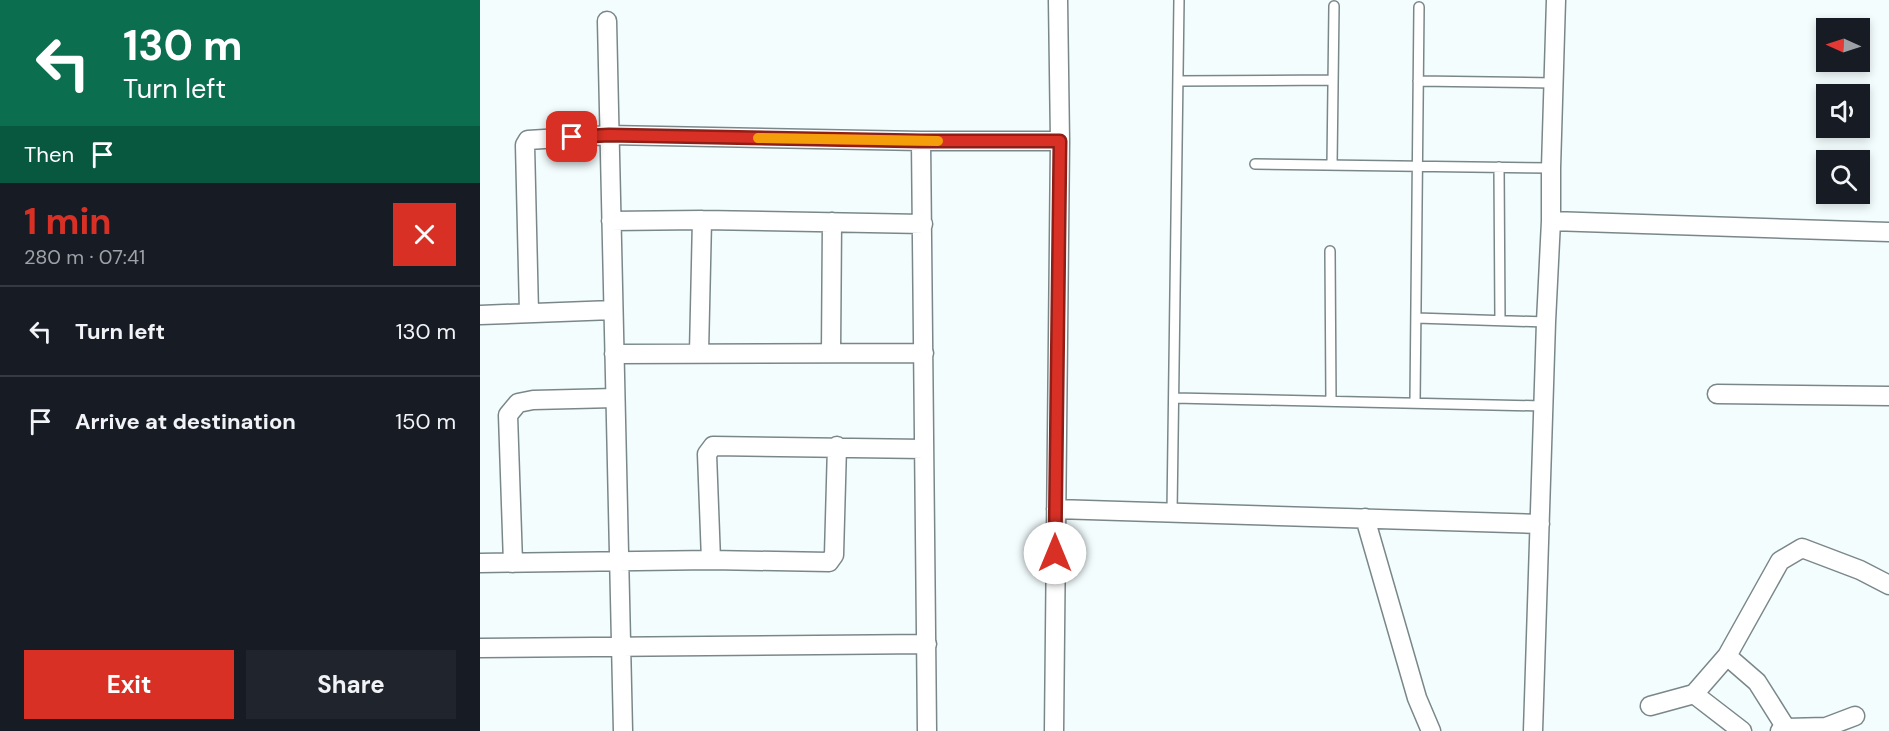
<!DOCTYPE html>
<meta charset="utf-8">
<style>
body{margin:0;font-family:"DM Sans",sans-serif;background:#20242c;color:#f1f3f6;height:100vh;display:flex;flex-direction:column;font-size:22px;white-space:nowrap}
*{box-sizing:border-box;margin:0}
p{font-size:20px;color:#9ea1a6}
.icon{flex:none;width:33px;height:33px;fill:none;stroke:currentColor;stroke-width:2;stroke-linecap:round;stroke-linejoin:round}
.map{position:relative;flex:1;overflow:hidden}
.drawer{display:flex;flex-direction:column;background:#171b24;width:480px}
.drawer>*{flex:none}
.banner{background:#0b6e4f;color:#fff;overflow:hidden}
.needle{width:39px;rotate:273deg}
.tools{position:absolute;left:1336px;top:18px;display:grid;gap:12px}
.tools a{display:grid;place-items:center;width:54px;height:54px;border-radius:0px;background:#171b24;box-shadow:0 3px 9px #0003;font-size:30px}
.pin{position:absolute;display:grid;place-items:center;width:51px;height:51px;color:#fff;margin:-26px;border-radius:12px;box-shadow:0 3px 9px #0006}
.me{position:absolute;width:66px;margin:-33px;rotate:0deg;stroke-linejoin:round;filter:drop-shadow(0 0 4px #0008)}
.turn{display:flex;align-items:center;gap:21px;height:126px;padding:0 24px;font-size:27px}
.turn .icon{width:78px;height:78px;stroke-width:2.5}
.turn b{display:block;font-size:42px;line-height:51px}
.then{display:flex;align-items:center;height:57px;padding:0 24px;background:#0003;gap:12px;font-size:22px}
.round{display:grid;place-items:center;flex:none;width:63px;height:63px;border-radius:0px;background:#20242c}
.head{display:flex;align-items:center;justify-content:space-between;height:102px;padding:0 24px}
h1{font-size:36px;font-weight:700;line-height:45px;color:#d93025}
.button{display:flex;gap:12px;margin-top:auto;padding:12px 24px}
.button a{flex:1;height:69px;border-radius:0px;background:#d93025;color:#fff;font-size:24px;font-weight:700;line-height:69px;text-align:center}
.button a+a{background:#20242c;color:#f1f3f6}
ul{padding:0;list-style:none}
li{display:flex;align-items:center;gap:18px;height:90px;padding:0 24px;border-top:2px solid #363941}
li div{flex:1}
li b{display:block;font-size:22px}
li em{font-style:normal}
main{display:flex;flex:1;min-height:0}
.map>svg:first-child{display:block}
</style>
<main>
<section class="drawer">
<div class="banner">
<div class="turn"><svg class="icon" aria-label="left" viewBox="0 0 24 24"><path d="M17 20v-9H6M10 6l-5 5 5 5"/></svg><div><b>130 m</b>Turn left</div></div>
<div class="then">Then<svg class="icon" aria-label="arrive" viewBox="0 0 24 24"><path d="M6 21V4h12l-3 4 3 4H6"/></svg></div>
</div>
<div class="head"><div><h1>1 min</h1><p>280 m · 07:41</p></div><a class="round" style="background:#d93025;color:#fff"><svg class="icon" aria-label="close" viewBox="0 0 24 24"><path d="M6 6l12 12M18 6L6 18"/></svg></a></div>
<ul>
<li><svg class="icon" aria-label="left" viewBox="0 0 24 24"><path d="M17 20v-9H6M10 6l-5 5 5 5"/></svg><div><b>Turn left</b></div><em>130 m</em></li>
<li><svg class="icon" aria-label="arrive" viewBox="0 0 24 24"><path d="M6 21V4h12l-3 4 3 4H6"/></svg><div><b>Arrive at destination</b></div><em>150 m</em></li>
</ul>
<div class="button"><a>Exit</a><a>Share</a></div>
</section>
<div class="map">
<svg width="1409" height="731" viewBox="0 0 1409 731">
<rect width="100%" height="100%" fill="#f4fdfe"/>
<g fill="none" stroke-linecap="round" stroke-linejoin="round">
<defs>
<path id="lane" d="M 698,81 L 853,80
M 938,81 L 1073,83
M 775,164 L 1071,168
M 852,165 L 854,6
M 1019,167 L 1020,320
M 850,251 L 851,401
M 936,318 L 1066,322
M 694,398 L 1063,406
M 935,403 L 939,7
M 692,512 L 699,0"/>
<path id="street" d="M 127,21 L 143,731
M 441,141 L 447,731
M 131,221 L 222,220 L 443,224
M 1071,221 L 1409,232
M 49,313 L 45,145 L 48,140 L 129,135 L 441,141 L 580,141
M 0,315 L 133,310
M 351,352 L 352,222
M 219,353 L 222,220
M 134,354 L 444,353
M 1237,394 L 1409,396
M 576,509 L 1060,524
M 885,518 L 937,698 L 951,731
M 231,560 L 227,454 L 233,446 L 444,449
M 0,563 L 231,560 L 349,562 L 354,555 L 357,446
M 33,563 L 28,415 L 38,403 L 53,400 L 135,398
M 0,648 L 447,644
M 1247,656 L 1277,682 L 1306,728 L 1300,731
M 1214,694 L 1262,731
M 1170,706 L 1214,694 L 1247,656 L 1300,561 L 1322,548 L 1380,570 L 1409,585
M 574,731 L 580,141 L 578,0
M 1053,731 L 1066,322 L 1071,221 L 1071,168 L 1076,0
M 1306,731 L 1306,728 L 1346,727 L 1375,716"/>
</defs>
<use href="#lane" stroke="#7a8789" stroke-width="12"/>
<use href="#street" stroke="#7a8789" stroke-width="21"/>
<use href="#lane" stroke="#fff" stroke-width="9"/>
<use href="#street" stroke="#fff" stroke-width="18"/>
</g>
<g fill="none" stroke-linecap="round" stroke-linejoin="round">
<defs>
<path id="route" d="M 92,137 L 129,135 L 441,141 L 580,141 L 575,553"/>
</defs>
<use href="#route" stroke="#8d1f18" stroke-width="15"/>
<use href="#route" stroke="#d93025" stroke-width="10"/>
<path stroke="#f59e0b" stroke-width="10" d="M 278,138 L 458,141"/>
</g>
</svg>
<div class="tools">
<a><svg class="needle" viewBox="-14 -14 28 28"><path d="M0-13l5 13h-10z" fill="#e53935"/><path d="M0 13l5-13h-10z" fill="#9ea1a6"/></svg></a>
<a><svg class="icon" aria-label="sound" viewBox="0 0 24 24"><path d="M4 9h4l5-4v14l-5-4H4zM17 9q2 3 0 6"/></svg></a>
<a><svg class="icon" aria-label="search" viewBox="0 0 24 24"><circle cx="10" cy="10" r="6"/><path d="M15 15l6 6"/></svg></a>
</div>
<div class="pin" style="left:92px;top:137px;background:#d93025"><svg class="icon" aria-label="arrive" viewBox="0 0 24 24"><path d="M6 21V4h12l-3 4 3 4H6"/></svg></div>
<svg class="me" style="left:575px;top:553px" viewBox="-20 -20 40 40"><circle r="19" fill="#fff"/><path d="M0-13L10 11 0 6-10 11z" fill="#d93025"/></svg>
</div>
</main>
